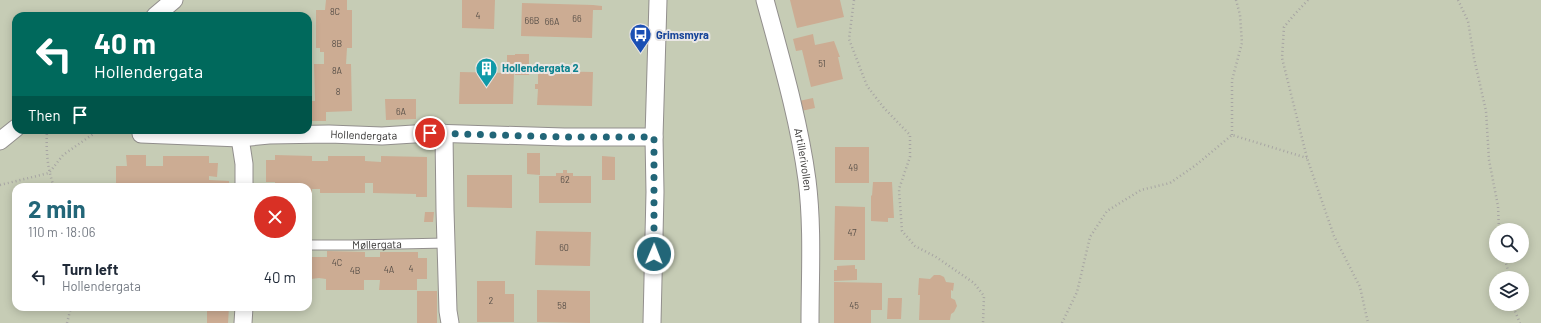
<!DOCTYPE html>
<meta charset="utf-8">
<style>
body{margin:0;font-family:Barlow,sans-serif;background:#f2f2f3;color:#1f2937;height:100vh;display:flex;flex-direction:column;font-size:15px;white-space:nowrap}
*{box-sizing:border-box;margin:0}
p{font-size:13px;color:#747a83}
.icon{flex:none;width:22px;height:22px;fill:none;stroke:currentColor;stroke-width:2;stroke-linecap:round;stroke-linejoin:round}
.map{position:relative;flex:1;overflow:hidden}
.sheet{position:absolute;left:12px;top:183px;width:300px;height:128px;display:flex;flex-direction:column;background:#fff;border-radius:12px;box-shadow:0 2px 10px #0003}
.sheet>*{flex:none}
.top-card{position:absolute;left:12px;top:12px;width:300px;height:122px;border-radius:12px;box-shadow:0 2px 10px #0003;background:#00695c;color:#fff;overflow:hidden}
.controls{position:absolute;left:1489px;top:223px;display:grid;gap:8px}
.controls a{display:grid;place-items:center;width:40px;height:40px;border-radius:50%;background:#fff;box-shadow:0 2px 10px #0003;font-size:20px}
.pin{position:absolute;display:grid;place-items:center;width:34px;height:34px;color:#fff;margin:-17px;border:2px solid #fff;border-radius:50%;box-shadow:0 1px 4px #0007}
.me{position:absolute;width:44px;margin:-22px;rotate:1deg;stroke-linejoin:round;filter:drop-shadow(0 0 3px #0008)}
.turn{display:flex;align-items:center;gap:14px;height:84px;padding:0 16px;font-size:18px}
.turn .icon{width:52px;height:52px;stroke-width:2.5}
.turn b{display:block;font-size:28px;line-height:34px}
.then{display:flex;align-items:center;height:38px;padding:0 16px;background:#0003;gap:8px;font-size:15px}
.round{display:grid;place-items:center;flex:none;width:42px;height:42px;border-radius:21px;background:#f2f2f3}
.summary{display:flex;align-items:center;justify-content:space-between;height:68px;padding:0 16px}
h1{font-size:24px;font-weight:700;line-height:30px;color:#226678}
ul{padding:0;list-style:none}
li{display:flex;align-items:center;gap:12px;height:52px;padding:0 16px}
li div{flex:1}
li b{display:block;font-size:15px}
li em{font-style:normal}
.map>svg:first-child{display:block}
</style>
<div class="map">
<svg width="1541" height="323" viewBox="0 0 1541 323">
<rect width="100%" height="100%" fill="#e9e6e4"/>
<path fill="#c6ccb5" fill-rule="evenodd" d="M 0,0 L 1541,0 L 1541,323 L 0,323 ZM 16,16 L 308,16 L 308,130 L 16,130 ZM 16,187 L 308,187 L 308,307 L 16,307 ZM 1496,230 L 1522,230 L 1522,256 L 1496,256 ZM 1496,278 L 1522,278 L 1522,304 L 1496,304 Z"/>
<path fill="#ccac93" d="M 326,0 L 347,0 L 347,10 L 352,10 L 352,48 L 347,48 L 346,64 L 351,64 L 352,111 L 326,112 L 326,121 L 308,121 L 308,101 L 315,101 L 314,64 L 324,64 L 324,52 L 320,52 L 320,48 L 316,48 L 316,10 L 325,10 Z
M 462,0 L 495,0 L 494,29 L 462,28 Z
M 790,0 L 840,0 L 844,17 L 797,28 Z
M 522,3 L 593,5 L 602,6 L 602,10 L 593,10 L 592,38 L 521,36 Z
M 813,34 L 815,45 L 834,41 L 840,57 L 838,57 L 843,79 L 811,87 L 802,50 L 796,51 L 793,39 Z
M 515,54 L 529,54 L 529,75 L 515,75 L 515,64 L 507,64 L 507,55 L 515,55 Z
M 538,71 L 593,72 L 592,106 L 537,105 L 538,89 L 535,89 L 535,84 L 538,84 Z
M 460,72 L 514,73 L 513,104 L 459,104 Z
M 813,98 L 815,108 L 801,111 L 799,101 Z
M 385,99 L 416,99 L 416,119 L 386,120 Z
M 835,147 L 869,147 L 869,183 L 835,183 Z
M 527,153 L 540,153 L 540,175 L 527,174 Z
M 126,155 L 146,155 L 146,166 L 163,166 L 163,156 L 209,156 L 209,163 L 218,163 L 217,177 L 209,176 L 209,180 L 229,181 L 229,187 L 116,187 L 116,166 L 127,166 Z
M 275,155 L 312,156 L 312,161 L 328,161 L 328,156 L 365,156 L 365,161 L 381,162 L 381,156 L 427,157 L 427,197 L 416,197 L 416,194 L 373,193 L 373,183 L 365,183 L 365,193 L 320,193 L 320,189 L 312,189 L 312,193 L 308,193 L 308,187 L 275,187 L 275,182 L 266,182 L 266,160 L 275,160 Z
M 602,156 L 615,157 L 615,180 L 602,180 Z
M 563,170 L 567,170 L 567,173 L 573,173 L 573,176 L 591,176 L 591,203 L 539,203 L 539,176 L 556,176 L 556,173 L 563,173 Z
M 467,175 L 512,175 L 512,208 L 467,207 Z
M 873,182 L 892,182 L 894,218 L 888,218 L 888,222 L 871,221 L 871,195 L 872,196 Z
M 835,206 L 865,207 L 865,260 L 834,260 Z
M 425,212 L 434,212 L 433,222 L 424,222 Z
M 536,231 L 591,232 L 590,266 L 535,265 Z
M 308,251 L 311,251 L 311,257 L 327,257 L 327,251 L 365,252 L 365,257 L 380,257 L 380,252 L 418,252 L 418,258 L 427,258 L 427,279 L 417,279 L 417,290 L 379,290 L 380,280 L 364,280 L 364,290 L 326,290 L 326,279 L 319,278 L 311,279 L 311,289 L 308,289 Z
M 855,265 L 855,269 L 857,269 L 857,280 L 834,281 L 834,270 L 837,270 L 837,266 Z
M 934,275 L 940,275 L 944,277 L 946,282 L 954,283 L 953,291 L 951,290 L 951,298 L 955,300 L 957,306 L 954,312 L 951,314 L 950,320 L 919,320 L 920,295 L 918,295 L 919,278 L 930,279 Z
M 477,281 L 505,281 L 505,294 L 514,294 L 514,322 L 477,322 Z
M 834,282 L 882,283 L 882,310 L 871,310 L 871,323 L 834,323 Z
M 537,290 L 590,291 L 590,323 L 537,322 Z
M 417,291 L 437,291 L 437,323 L 417,323 Z
M 888,298 L 902,298 L 901,319 L 887,319 Z
M 207,307 L 229,307 L 228,323 L 207,323 Z"/>
<g fill="none" stroke-linecap="round" stroke-linejoin="round">
<defs>
<g id="lane">
<path id="s1" d="M 308,245 L 352,245 L 446,243"/>
</g>
<g id="street">
<path id="s2" d="M 765,0 C 781,59 799,120 807,180 C 813,227 810,276 810,323"/>
<path d="M 155,16 L 174,0"/>
<path d="M 444,133 L 445,210 L 448,311 L 450,323"/>
<path id="s3" d="M 141,134 L 240,138 L 269,135 L 329,134 L 382,136 L 430,133 L 564,137 L 654,137"/>
<path d="M 240,138 L 244,164 L 244,187"/>
<path d="M 0,141 L 16,128"/>
<path d="M 243,323 L 244,307"/>
<path d="M 652,323 L 655,192 L 654,137 L 658,0"/>
</g>
</defs>
<use href="#lane" stroke="#928f8d" stroke-width="11"/>
<use href="#street" stroke="#928f8d" stroke-width="19"/>
<path stroke="#a7a5a3" stroke-width="2.5" stroke-dasharray="1 3" stroke-linecap="butt" d="M 854,0 L 849,39 L 867,86 L 884,108 L 910,135 L 910,157 L 899,189 L 902,231 L 915,246 L 936,257 L 974,283 L 984,296 L 983,323
M 1308,0 L 1294,15 L 1284,27 L 1282,58 L 1307,158 L 1334,236 L 1360,287 L 1368,323
M 1458,0 L 1468,21 L 1474,58 L 1486,111 L 1489,160 L 1498,206 L 1499,230
M 47,130 C 46,150 47,168 54,187
M 1232,135 L 1232,80 L 1242,43 L 1240,15 L 1236,0
M 0,185 L 49,173 L 63,155 L 99,130
M 1504,256 L 1510,278
M 1512,304 L 1520,323
M 67,323 L 71,307
M 1062,323 L 1077,292 L 1090,237 L 1107,211 L 1141,190 L 1170,183 L 1196,165 L 1232,135 L 1307,158"/>
<use href="#lane" stroke="#fff" stroke-width="9"/>
<use href="#street" stroke="#fff" stroke-width="17"/>
</g>
<g fill="none" stroke-linecap="round" stroke-linejoin="round">
<path stroke="#226678" stroke-width="7" stroke-dasharray="0 12.6" d="M 430,133 L 564,137 L 654,137 L 654,254"/>
</g>
<defs>
<symbol id="bus-pin" viewBox="-11 -11 22 30"><path d="M0 17L-7.5 6A9.5 9.5 0 1 1 7.5 6Z" fill="#1a4fb4" stroke="#e9e6e4"/><path d="M-5-6H5V4H4V6H2V4H-2V6H-4V4H-5ZM-3.5-4V0h7V-4ZM-3.5 1.2v1.5H-2V1.2ZM2 1.2v1.5H3.5V1.2Z" fill="#fff"/></symbol>
<symbol id="building-pin" viewBox="-11 -11 22 30"><path d="M0 17L-7.5 6A9.5 9.5 0 1 1 7.5 6Z" fill="#0f9aa8" stroke="#e9e6e4"/><path d="M-4-6H4V6H1V3H-1V6H-4ZM-2.5-4.3h1.7v1.8h-1.7ZM.8-4.3h1.7v1.8H.8ZM-2.5-1h1.7V.8h-1.7ZM.8-1h1.7V.8H.8Z" fill="#fff"/></symbol>
</defs>
<g fill-rule="evenodd">
<use href="#bus-pin" x="628" y="22" width="25" height="34"/>
<use href="#building-pin" x="474" y="56" width="25" height="34"/>
</g>
<g text-anchor="middle" stroke-width="4" stroke-linejoin="round" paint-order="stroke">
<g font-size="9" fill="#585049">
<text x="335" y="15">8C</text>
<text x="478" y="19">4</text>
<text x="577" y="22">66</text>
<text x="532" y="24">66B</text>
<text x="552" y="25">66A</text>
<text x="337" y="47">8B</text>
<text x="822" y="67">51</text>
<text x="337" y="74">8A</text>
<text x="338" y="95">8</text>
<text x="401" y="115">6A</text>
<text x="853" y="171">49</text>
<text x="565" y="183">62</text>
<text x="852" y="236">47</text>
<text x="564" y="251">60</text>
<text x="337" y="266">4C</text>
<text x="411" y="272">4</text>
<text x="389" y="273">4A</text>
<text x="355" y="274">4B</text>
<text x="491" y="304">2</text>
<text x="562" y="309">58</text>
<text x="854" y="309">45</text>
</g>
<g font-size="11" font-weight="bold" fill="#164399" stroke="#e9e6e4" text-anchor="start">
<text x="656" y="39">Grimsmyra</text>
</g>
<g font-size="11" font-weight="bold" fill="#0d838f" stroke="#e9e6e4" text-anchor="start">
<text x="502" y="72">Hollendergata 2</text>
</g>
<g font-size="11" fill="#323130" stroke="#e9e6e4">
<text dy="4" stroke="none"><textPath href="#s3" startOffset="223">Hollendergata</textPath></text>
<text dy="4" stroke="none"><textPath href="#s2" startOffset="164">Artillerivollen</textPath></text>
<text dy="4" stroke="none"><textPath href="#s1" startOffset="69">Møllergata</textPath></text>
</g>
</g>
</svg>
<div class="controls">
<a><svg class="icon" aria-label="search" viewBox="0 0 24 24"><circle cx="10" cy="10" r="6"/><path d="M15 15l6 6"/></svg></a>
<a><svg class="icon" aria-label="layers" viewBox="0 0 24 24"><path d="M12 4l9 5-9 5-9-5zM3 14l9 5 9-5"/></svg></a>
</div>
<div class="pin" style="left:430px;top:133px;background:#d93025"><svg class="icon" aria-label="arrive" viewBox="0 0 24 24"><path d="M6 21V4h12l-3 4 3 4H6"/></svg></div>
<svg class="me" style="left:654px;top:254px" viewBox="-20 -20 40 40"><circle r="17" fill="#226678" stroke="#fff" stroke-width="3"/><path d="M0-11L8 9 0 5-8 9z" fill="#fff"/></svg>
<div class="top-card">
<div class="turn"><svg class="icon" aria-label="left" viewBox="0 0 24 24"><path d="M17 20v-9H6M10 6l-5 5 5 5"/></svg><div><b>40 m</b>Hollendergata</div></div>
<div class="then">Then<svg class="icon" aria-label="arrive" viewBox="0 0 24 24"><path d="M6 21V4h12l-3 4 3 4H6"/></svg></div>
</div>
<section class="sheet">
<div class="summary"><div><h1>2 min</h1><p>110 m · 18:06</p></div><a class="round" style="background:#d93025;color:#fff"><svg class="icon" aria-label="close" viewBox="0 0 24 24"><path d="M6 6l12 12M18 6L6 18"/></svg></a></div>
<ul>
<li><svg class="icon" aria-label="left" viewBox="0 0 24 24"><path d="M17 20v-9H6M10 6l-5 5 5 5"/></svg><div><b>Turn left</b><p>Hollendergata</p></div><em>40 m</em></li>
</ul>
</section>
</div>
